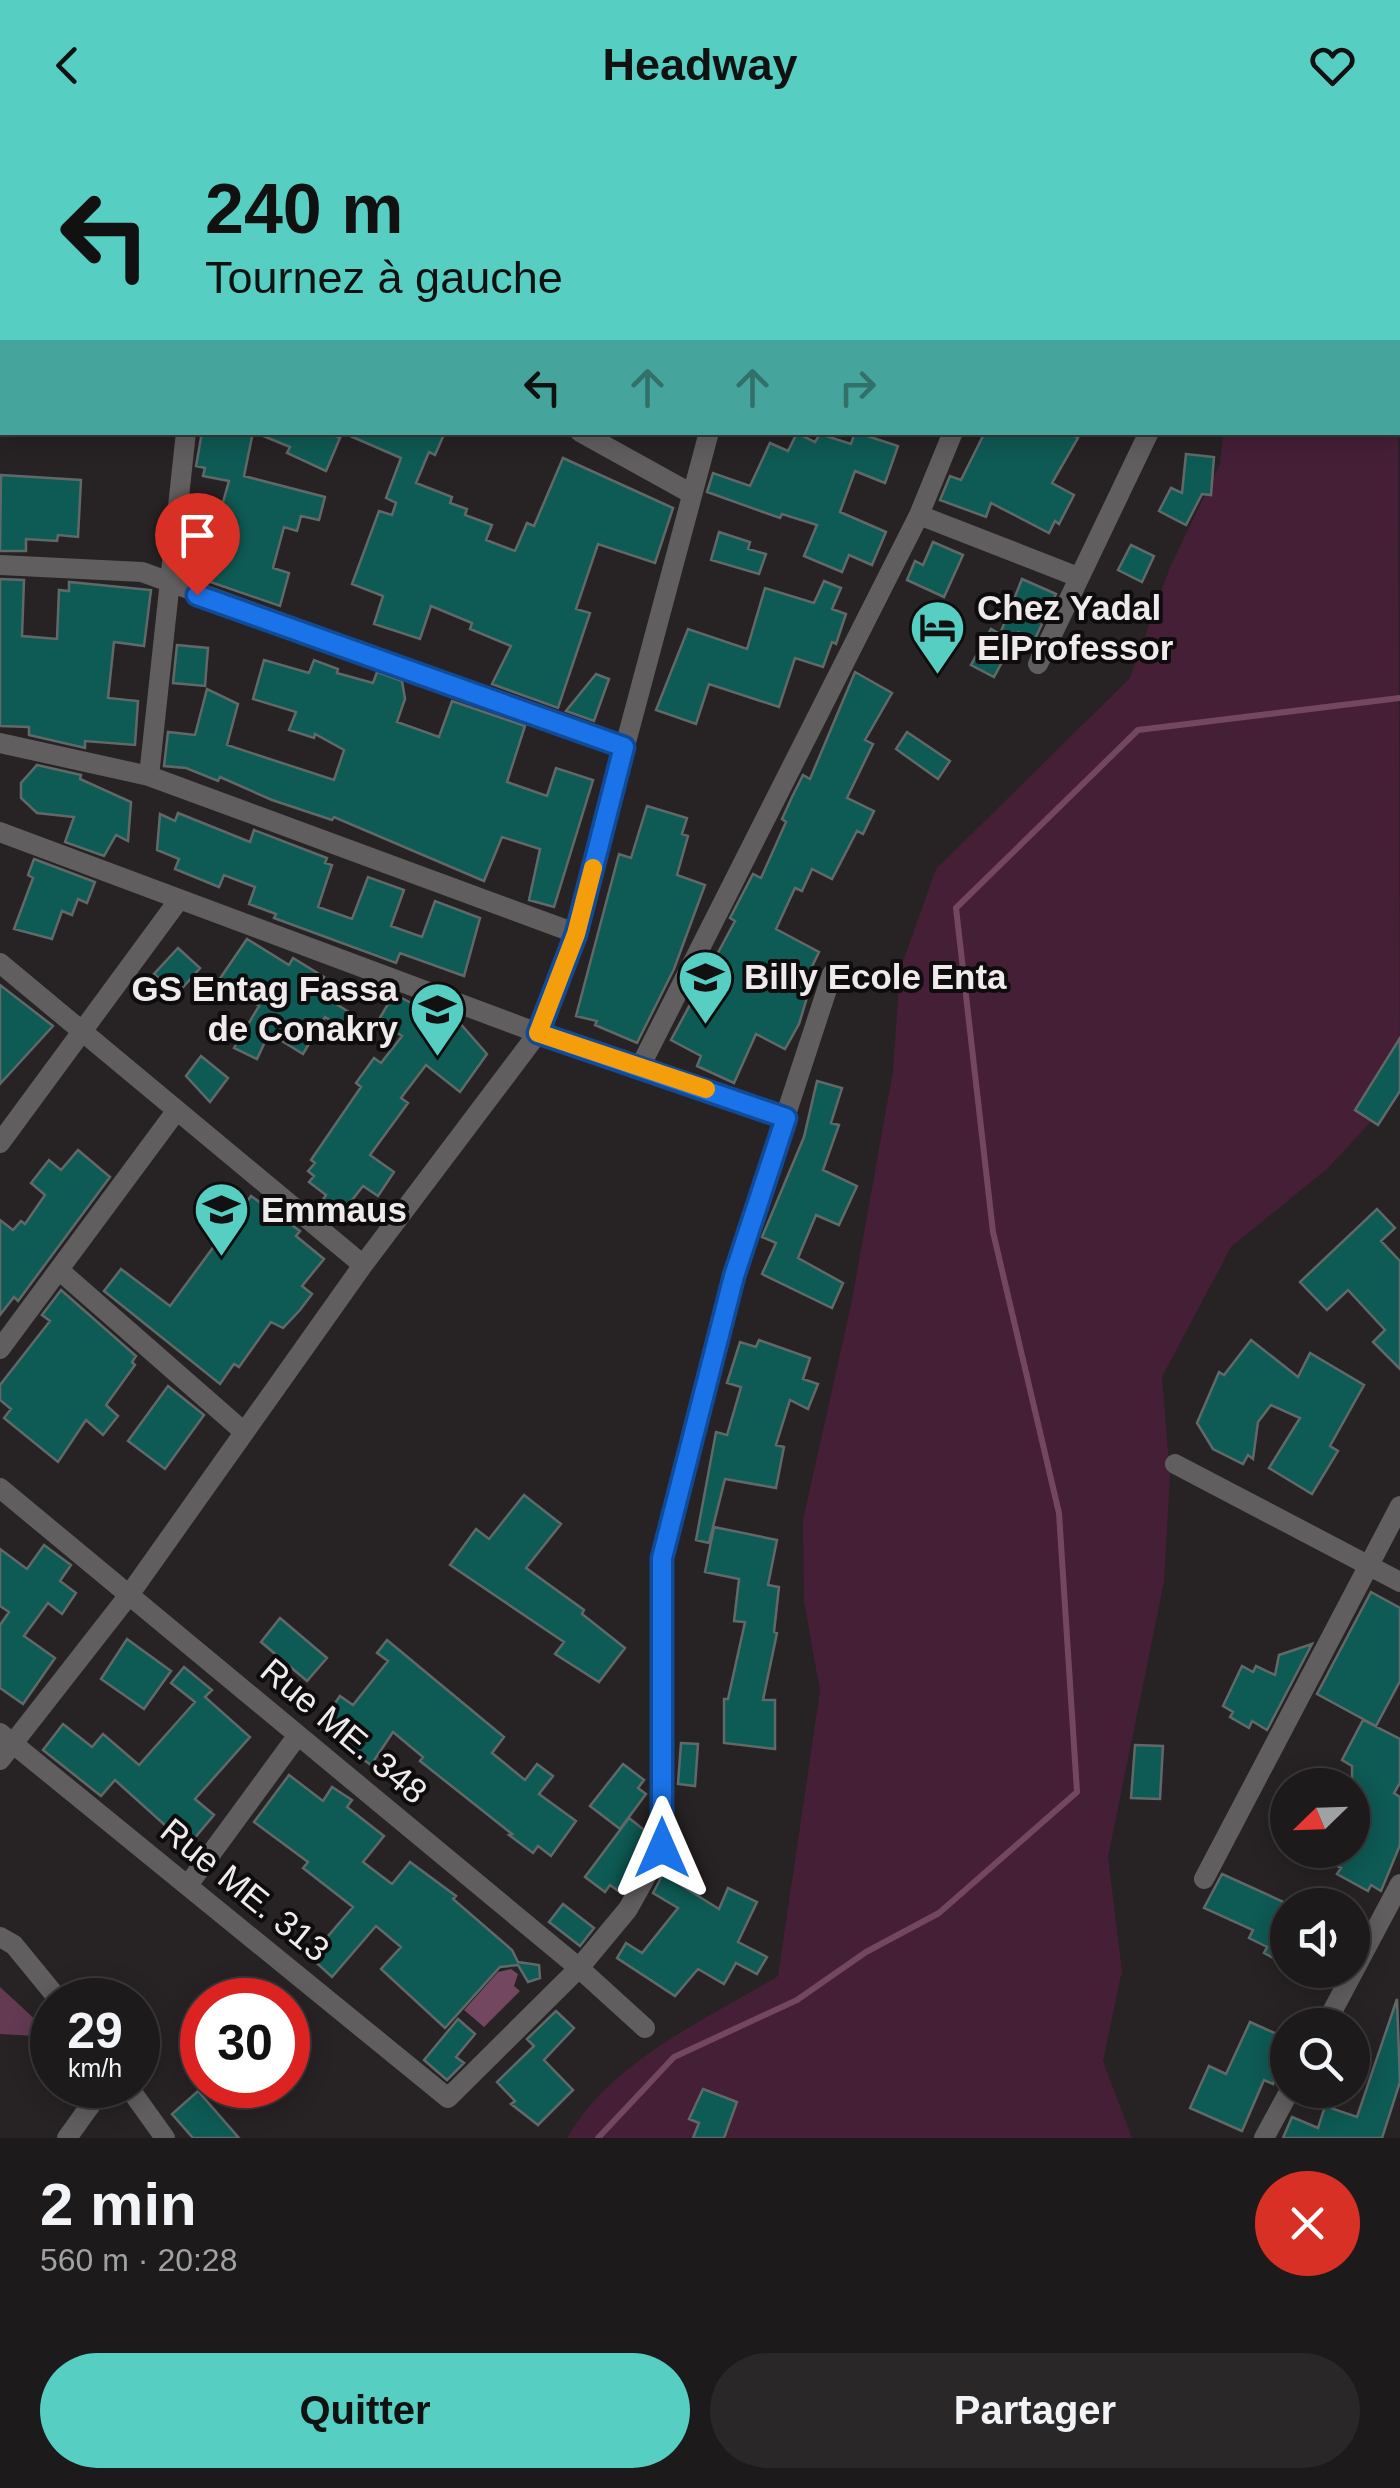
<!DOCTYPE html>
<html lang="fr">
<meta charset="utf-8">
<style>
body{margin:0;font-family:Arial,sans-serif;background:#2a2728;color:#f1f3f6;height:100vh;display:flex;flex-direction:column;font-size:38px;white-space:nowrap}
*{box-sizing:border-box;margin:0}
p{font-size:32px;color:#a0a1a3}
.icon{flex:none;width:55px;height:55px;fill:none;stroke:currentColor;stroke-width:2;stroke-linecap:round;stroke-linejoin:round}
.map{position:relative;height:2008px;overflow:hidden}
.panel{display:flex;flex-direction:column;background:#1d1a1b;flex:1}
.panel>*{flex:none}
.banner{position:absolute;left:0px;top:0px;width:1400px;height:305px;box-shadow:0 5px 25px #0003,0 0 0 2px #3b383a;background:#57cec2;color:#111;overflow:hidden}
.needle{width:65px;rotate:247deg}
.tools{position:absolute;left:1270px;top:1638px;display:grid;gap:20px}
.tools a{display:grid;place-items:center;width:100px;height:100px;border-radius:50%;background:#1d1a1b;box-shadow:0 5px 25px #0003,0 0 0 2px #3b383a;font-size:50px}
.speed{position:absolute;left:30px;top:1848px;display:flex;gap:20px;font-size:50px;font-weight:700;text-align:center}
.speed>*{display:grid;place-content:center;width:130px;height:130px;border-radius:50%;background:#1d1a1b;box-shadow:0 5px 25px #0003,0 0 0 2px #3b383a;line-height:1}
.speed small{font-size:25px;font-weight:400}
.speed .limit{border:15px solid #d22;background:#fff;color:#111}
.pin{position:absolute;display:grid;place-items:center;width:85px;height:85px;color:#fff;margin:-102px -42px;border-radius:50% 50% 50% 0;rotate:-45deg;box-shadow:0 0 10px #0007}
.pin .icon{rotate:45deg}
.me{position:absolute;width:110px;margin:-55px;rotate:0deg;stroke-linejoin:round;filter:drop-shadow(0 0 8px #0008)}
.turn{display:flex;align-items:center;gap:35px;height:210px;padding:0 40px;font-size:45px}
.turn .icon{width:130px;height:130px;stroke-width:2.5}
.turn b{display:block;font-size:70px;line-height:85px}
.lanes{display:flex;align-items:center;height:95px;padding:0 40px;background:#0003;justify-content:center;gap:50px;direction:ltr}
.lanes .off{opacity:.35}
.round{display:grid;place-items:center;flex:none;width:105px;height:105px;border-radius:52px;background:#2a2728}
.overview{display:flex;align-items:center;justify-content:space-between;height:170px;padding:0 40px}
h1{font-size:60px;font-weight:700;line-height:75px}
.action{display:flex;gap:20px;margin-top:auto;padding:20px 40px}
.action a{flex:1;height:115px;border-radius:60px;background:#57cec2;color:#111;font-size:40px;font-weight:700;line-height:115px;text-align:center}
.action a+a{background:#2a2728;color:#f1f3f6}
header{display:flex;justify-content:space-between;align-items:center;height:130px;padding:0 40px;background:#57cec2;color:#111;font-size:45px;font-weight:700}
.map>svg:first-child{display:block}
</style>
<header><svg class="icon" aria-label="back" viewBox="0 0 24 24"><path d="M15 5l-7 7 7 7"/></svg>Headway<svg class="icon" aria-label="heart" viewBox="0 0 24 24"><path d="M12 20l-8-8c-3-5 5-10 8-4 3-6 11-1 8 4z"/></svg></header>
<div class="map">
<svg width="1400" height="2008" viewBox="0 0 1400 2008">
<rect width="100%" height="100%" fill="#272224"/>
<path fill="#451f36" d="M 1398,210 L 1400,960 L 1328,1038 L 1231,1117 L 1162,1247 L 1170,1346 L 1164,1452 L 1108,1727 L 1122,1841 L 1103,1931 L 1132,2008 L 567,2008 C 612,1930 704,1891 778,1846 L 820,1561 L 804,1471 L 803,1390 L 851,1175 L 893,941 L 900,840 L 936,739 L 1130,548 L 1170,437 L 1220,334 L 1223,303 L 1398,302 Z"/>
<path fill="#643a53" d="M 0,1857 L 52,1905 L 52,1907 L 0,1904 Z"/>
<path fill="#734760" d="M 511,1839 L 518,1844 L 514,1856 L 520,1861 L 484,1897 L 464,1880 L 498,1842 Z"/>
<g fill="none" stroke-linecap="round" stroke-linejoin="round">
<path stroke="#734760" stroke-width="6" d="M 598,2008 L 674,1927 L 797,1870 L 866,1822 L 939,1783 L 1077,1662 L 1059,1383 L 993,1102 L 956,778 L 1138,600 L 1400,568"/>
</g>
<path fill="#0e5a54" stroke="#616968" stroke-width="2.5" d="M 202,302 L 253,302 L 244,346 L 325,367 L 319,390 L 301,386 L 297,401 L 284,397 L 273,438 L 289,443 L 280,476 L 193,446 L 207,398 L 215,400 L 229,351 L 203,346 L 205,338 L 196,336 Z
M 327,302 L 340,308 L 326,341 L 287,323 L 290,317 L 256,303 Z
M 341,302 L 445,302 L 435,325 L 429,322 L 416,353 L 452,367 L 450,373 L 467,379 L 465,385 L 492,395 L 486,410 L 515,421 L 527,393 L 534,396 L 563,328 L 673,378 L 655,433 L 598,414 L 576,479 L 590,483 L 558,578 L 492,554 L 511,516 L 470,499 L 472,493 L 431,476 L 420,509 L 374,494 L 383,466 L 352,454 L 379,381 L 392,385 L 396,373 L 386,368 L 401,328 Z
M 855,302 L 898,316 L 885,353 L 855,341 L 840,382 L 886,402 L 872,435 L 849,425 L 842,442 L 804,426 L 817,395 L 782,384 L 780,388 L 707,362 L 713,343 L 750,356 L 770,313 L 788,321 L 797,303 L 815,312 L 820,304 L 851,314 Z
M 985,302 L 1068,302 L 1078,308 L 1052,353 L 1074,365 L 1059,394 L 1055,391 L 1049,403 L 991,373 L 986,387 L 940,370 L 950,346 L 961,350 Z
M 1186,324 L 1214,327 L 1211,365 L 1202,364 L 1186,395 L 1159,381 L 1171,358 L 1182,363 Z
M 1,345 L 81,350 L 78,407 L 58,405 L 57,411 L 26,409 L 26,421 L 0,421 Z
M 719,402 L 750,412 L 748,419 L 766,424 L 759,444 L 711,430 Z
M 933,412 L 963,425 L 944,467 L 907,450 L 915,431 L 923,435 Z
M 1131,415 L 1154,426 L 1142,452 L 1118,440 Z
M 0,449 L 24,450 L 22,506 L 57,509 L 59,460 L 69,461 L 69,452 L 151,460 L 144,516 L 114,512 L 108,568 L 138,571 L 135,615 L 85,611 L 85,618 L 29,605 L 29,597 L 0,596 Z
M 1022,449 L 1056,464 L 1035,509 L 1018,502 L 994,547 L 971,535 L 991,499 L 1000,504 Z
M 824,451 L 841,458 L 832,479 L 846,484 L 836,514 L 832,512 L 823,537 L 795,528 L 779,577 L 709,554 L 696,594 L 656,580 L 688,499 L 747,519 L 765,458 L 814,473 Z
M 177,515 L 208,518 L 205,556 L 173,553 Z
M 264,530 L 309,543 L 314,530 L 338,539 L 337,543 L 373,553 L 377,542 L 402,551 L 405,569 L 397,592 L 439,607 L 452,571 L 525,596 L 507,652 L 547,666 L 556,638 L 593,650 L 554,777 L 529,770 L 540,719 L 502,707 L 484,751 L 334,687 L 332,690 L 272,670 L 220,647 L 218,651 L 186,638 L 164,636 L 168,602 L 195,605 L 207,559 L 238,574 L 227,615 L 334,650 L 344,620 L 315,604 L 314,608 L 289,600 L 296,582 L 253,569 Z
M 855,542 L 892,563 L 865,610 L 873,614 L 847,668 L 874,681 L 863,704 L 857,701 L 832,749 L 812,739 L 802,761 L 795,758 L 776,799 L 819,822 L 806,849 L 812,851 L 799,894 L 785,919 L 756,904 L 734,953 L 697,936 L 701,926 L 671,910 L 735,791 L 730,788 L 753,744 L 761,748 L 786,692 L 782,689 L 792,667 L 803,645 L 810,649 Z
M 596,544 L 609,549 L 594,591 L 566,581 Z
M 907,602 L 950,631 L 938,649 L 896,619 Z
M 37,635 L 81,645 L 80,649 L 131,672 L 128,711 L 116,705 L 104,726 L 65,712 L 74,687 L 37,683 L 21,668 L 21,653 Z
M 647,676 L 687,688 L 682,704 L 688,706 L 677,745 L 705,755 L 674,839 L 637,913 L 595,895 L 597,891 L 576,886 L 619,724 L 631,728 Z
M 178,683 L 250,712 L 254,700 L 327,728 L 325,733 L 332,735 L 318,777 L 352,789 L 368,747 L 404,760 L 391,796 L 422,807 L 435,771 L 480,788 L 464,846 L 400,823 L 396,833 L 274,788 L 276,784 L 249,774 L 255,757 L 224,745 L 219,757 L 175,739 L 179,729 L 157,720 L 160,684 L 175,691 Z
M 34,729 L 95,752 L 87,773 L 78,769 L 72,785 L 62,781 L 52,809 L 14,799 L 33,748 L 28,745 Z
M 247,809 L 289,835 L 293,828 L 324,847 L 316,861 L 352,884 L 342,898 L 325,887 L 303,924 L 269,903 L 257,929 L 234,918 L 259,876 L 219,850 Z
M 178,818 L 200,838 L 177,864 L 154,844 Z
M 0,855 L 53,896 L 0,954 Z
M 394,864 L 440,888 L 442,884 L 458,891 L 487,924 L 460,962 L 426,935 L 401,968 L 408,973 L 370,1025 L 394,1042 L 378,1066 L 363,1056 L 338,1088 L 320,1074 L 326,1065 L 309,1052 L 314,1046 L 308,1041 L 315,1033 L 311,1030 L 361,957 L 356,953 L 374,928 L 381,933 L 402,906 L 378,891 Z
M 1400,908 L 1400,961 L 1378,995 L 1355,980 Z
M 201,926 L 228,948 L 210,972 L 186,946 Z
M 817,951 L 842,958 L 831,993 L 839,995 L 823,1040 L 857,1056 L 839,1095 L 816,1085 L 798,1128 L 843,1153 L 832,1178 L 762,1144 L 776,1113 L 762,1107 L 804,1007 Z
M 78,1020 L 110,1047 L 18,1171 L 14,1167 L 0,1185 L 0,1090 L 13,1100 L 21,1091 L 25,1094 L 45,1065 L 31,1053 L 49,1030 L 61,1040 Z
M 251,1066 L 300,1101 L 296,1106 L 324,1129 L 302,1156 L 312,1164 L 300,1180 L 283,1198 L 271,1192 L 239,1237 L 234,1234 L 220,1254 L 104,1161 L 121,1139 L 170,1176 Z
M 1377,1079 L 1395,1098 L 1381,1111 L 1400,1131 L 1400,1239 L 1373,1212 L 1385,1200 L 1348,1160 L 1327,1180 L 1300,1152 Z
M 61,1160 L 136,1226 L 132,1232 L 135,1235 L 106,1275 L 118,1286 L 103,1305 L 86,1290 L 58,1332 L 4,1288 L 11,1279 L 0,1270 L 0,1255 L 50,1191 L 42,1185 Z
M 759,1210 L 810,1228 L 803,1249 L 818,1254 L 808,1279 L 790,1270 L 776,1315 L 784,1317 L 776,1358 L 725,1349 L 709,1413 L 696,1410 L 716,1302 L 727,1305 L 741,1257 L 727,1253 L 740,1212 L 756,1217 Z
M 1251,1210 L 1298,1247 L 1310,1223 L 1364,1255 L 1330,1316 L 1338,1321 L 1312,1364 L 1269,1338 L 1300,1288 L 1271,1275 L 1258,1292 L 1253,1329 L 1248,1325 L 1243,1334 L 1213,1319 L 1197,1293 L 1219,1242 L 1224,1245 Z
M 168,1256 L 204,1285 L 165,1339 L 128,1311 Z
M 524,1365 L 561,1394 L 526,1438 L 584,1480 L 582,1484 L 625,1518 L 599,1552 L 555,1524 L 564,1512 L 450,1435 L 476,1399 L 489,1409 Z
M 714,1397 L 777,1410 L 768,1455 L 779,1457 L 774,1502 L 777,1503 L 763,1570 L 775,1570 L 775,1619 L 724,1613 L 724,1569 L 728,1569 L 745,1492 L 734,1491 L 739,1449 L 705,1442 Z
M 44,1415 L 71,1435 L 60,1451 L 76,1463 L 62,1484 L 48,1473 L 24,1506 L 55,1528 L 23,1574 L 0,1558 L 0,1495 L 9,1482 L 0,1476 L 0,1419 L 27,1439 Z
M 1371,1462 L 1400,1478 L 1400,1551 L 1376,1596 L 1317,1564 Z
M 280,1488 L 327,1528 L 307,1551 L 261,1512 Z
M 127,1509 L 171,1541 L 144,1579 L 101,1549 Z
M 387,1510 L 504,1607 L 492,1623 L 525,1650 L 537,1634 L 553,1646 L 539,1664 L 576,1691 L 551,1726 L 538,1716 L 533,1723 L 509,1705 L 512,1704 L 420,1631 L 423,1627 L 393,1602 L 371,1635 L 318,1597 L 340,1566 L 353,1575 L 388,1531 L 377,1523 Z
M 1312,1514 L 1267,1600 L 1252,1591 L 1249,1598 L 1230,1587 L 1233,1582 L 1223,1576 L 1242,1536 L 1253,1542 L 1256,1536 L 1275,1545 L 1279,1525 Z
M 184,1537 L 212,1560 L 205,1567 L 250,1607 L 195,1669 L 214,1685 L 188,1716 L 115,1650 L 101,1666 L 43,1620 L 63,1594 L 92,1617 L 103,1604 L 139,1635 L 195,1572 L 171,1553 Z
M 1363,1590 L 1400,1609 L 1400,1653 L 1394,1663 L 1400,1667 L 1400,1715 L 1381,1761 L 1371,1755 L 1368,1761 L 1337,1744 L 1341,1738 L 1327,1731 L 1333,1720 L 1352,1720 L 1352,1636 L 1342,1630 Z
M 681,1613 L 698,1614 L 695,1656 L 678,1654 Z
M 1135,1615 L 1163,1616 L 1160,1669 L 1131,1668 Z
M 623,1634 L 644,1650 L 638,1658 L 646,1664 L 620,1699 L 590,1676 Z
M 289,1645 L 323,1671 L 332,1657 L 352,1670 L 347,1677 L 384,1706 L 363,1732 L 392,1754 L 410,1732 L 456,1766 L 453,1769 L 512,1820 L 518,1832 L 539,1835 L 540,1848 L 528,1852 L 518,1835 L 500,1837 L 445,1898 L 381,1839 L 401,1817 L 376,1796 L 332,1847 L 310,1827 L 353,1777 L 303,1738 L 308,1732 L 254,1692 Z
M 629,1688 L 648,1703 L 648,1714 L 621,1763 L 610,1755 L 605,1762 L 585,1747 Z
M 663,1744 L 719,1779 L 728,1758 L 757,1772 L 738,1812 L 767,1827 L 757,1844 L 736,1833 L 724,1854 L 698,1839 L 675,1866 L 617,1828 L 626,1813 L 642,1823 L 678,1778 L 653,1763 Z
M 1222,1744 L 1288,1774 L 1288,1836 L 1264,1823 L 1267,1817 L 1249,1808 L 1253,1800 L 1204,1778 Z
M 563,1774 L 594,1798 L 580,1816 L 549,1792 Z
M 1397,1869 L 1400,1952 L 1382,2008 L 1283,2008 L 1292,1987 L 1318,1998 L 1325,1976 L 1357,1987 Z
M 556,1881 L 574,1898 L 544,1930 L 573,1960 L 538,1995 L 511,1974 L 515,1971 L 497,1952 L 534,1916 L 527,1909 Z
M 458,1889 L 475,1904 L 456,1927 L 464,1933 L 447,1950 L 424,1930 Z
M 1250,1892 L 1288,1909 L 1288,1922 L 1273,1954 L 1264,1950 L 1242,2001 L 1190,1978 L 1209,1936 L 1226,1944 Z
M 703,1959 L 737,1972 L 724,2008 L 693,2008 L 699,1993 L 689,1989 Z
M 198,1961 L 239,2008 L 193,2008 L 172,1984 Z"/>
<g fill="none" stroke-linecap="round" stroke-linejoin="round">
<path stroke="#615e60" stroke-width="20" d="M 9,0 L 15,2
M 414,0 L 419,2
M 959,0 L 964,2
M 105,2 L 106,0
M 330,2 L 331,0
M 791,2 L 792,0
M 1074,2 L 1075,0
M 1211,2 L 1212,0
M 1382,2 L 1384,0
M 0,110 L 2,82
M 1398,196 L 1400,196
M 580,302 L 692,364
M 919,385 L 1078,447
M 0,435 L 142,442 L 624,617
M 1038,534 L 1149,302
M 0,613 L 149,646 L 575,803
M 149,646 L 186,302
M 0,702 L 538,903 L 786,988
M 0,833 L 363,1135
M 641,935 L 919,385 L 953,302
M 0,1013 L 178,771
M 59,1140 L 244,1302
M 0,1219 L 177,980
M 1175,1334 L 1400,1452
M 0,1358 L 579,1838 L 645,1898
M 0,1603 L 448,1968 L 579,1838 L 628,1779 L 662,1718 L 662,1428 L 733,1146 L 832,844
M 0,1630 L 129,1465 L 363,1135 L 538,903 L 575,803 L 709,302
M 1204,1749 L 1400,1376
M 188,1755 L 298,1605
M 0,1807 L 14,1815 L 59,1870
M 1325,1895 L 1400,1754
M 127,1955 L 165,2008
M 67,2008 L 105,1955
M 1264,2008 L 1290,1960"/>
</g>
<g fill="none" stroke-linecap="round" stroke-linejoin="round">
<defs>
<path id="route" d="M 197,465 L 624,617 L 576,804 L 538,903 L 786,988 L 734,1146 L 662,1428 L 662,1718"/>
</defs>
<use href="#route" stroke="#114b97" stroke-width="25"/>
<use href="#route" stroke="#1a73e8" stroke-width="18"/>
<path stroke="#f59e0b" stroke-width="18" d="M 593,738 L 576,804 L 538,903 L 706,959"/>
</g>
<defs>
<symbol id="hotel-pin" viewBox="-11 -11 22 30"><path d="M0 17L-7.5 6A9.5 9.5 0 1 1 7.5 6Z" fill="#57cec2" stroke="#0e0c0d"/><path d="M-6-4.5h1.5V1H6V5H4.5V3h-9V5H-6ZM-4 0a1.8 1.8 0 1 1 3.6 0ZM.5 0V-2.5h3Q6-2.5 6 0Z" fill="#111"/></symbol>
<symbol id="school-pin" viewBox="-11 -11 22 30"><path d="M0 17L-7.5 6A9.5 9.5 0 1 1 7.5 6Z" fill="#57cec2" stroke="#0e0c0d"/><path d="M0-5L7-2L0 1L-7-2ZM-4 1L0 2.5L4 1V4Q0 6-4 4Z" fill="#111"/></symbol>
</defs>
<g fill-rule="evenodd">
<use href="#hotel-pin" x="906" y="466" width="63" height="86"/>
<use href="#school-pin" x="674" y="816" width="63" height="86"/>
<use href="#school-pin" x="406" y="848" width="63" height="86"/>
<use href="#school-pin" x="190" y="1048" width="63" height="86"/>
</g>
<g text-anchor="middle" stroke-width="8" stroke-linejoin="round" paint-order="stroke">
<g font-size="35" font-weight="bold" fill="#efebed" stroke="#0e0c0d" text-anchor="start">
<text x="977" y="490">Chez Yadal<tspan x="977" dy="40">ElProfessor</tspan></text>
<text x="744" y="859">Billy Ecole Enta</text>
<text x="398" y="871" text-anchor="end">GS Entag Fassa<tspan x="398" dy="40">de Conakry</tspan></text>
<text x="261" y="1092">Emmaus</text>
</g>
<g font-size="35" fill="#efebed" stroke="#0e0c0d">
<text transform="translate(344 1601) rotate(40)" y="12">Rue ME. 348</text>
<text transform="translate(245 1760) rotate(39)" y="12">Rue ME. 313</text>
</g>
</g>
</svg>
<div class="tools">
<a><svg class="needle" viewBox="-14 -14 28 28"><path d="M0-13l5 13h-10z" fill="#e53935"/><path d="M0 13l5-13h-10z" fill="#a0a1a3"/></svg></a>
<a><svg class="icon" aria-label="sound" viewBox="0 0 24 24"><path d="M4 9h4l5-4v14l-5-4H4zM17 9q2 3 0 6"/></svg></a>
<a><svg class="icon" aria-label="search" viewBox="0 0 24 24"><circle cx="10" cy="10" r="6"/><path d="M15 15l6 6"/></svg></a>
</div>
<div class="speed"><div>29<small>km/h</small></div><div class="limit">30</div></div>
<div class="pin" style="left:197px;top:465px;background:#d93025"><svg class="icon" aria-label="arrive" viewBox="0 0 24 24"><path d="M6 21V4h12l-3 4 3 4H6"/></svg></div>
<svg class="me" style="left:662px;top:1718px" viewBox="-20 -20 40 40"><path d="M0-17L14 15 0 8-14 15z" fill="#1a73e8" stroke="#fff" stroke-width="4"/></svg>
<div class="banner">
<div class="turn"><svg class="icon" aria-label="left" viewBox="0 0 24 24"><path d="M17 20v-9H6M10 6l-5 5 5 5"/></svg><div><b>240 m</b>Tournez à gauche</div></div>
<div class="lanes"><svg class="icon" aria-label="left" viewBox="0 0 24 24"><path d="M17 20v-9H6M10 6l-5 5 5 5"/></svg><svg class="icon off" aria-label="ahead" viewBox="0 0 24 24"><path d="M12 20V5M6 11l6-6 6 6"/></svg><svg class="icon off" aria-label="ahead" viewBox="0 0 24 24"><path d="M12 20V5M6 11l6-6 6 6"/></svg><svg class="icon off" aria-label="right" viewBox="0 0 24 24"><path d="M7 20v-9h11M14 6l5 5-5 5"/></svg></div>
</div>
</div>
<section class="panel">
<div class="overview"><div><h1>2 min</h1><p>560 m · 20:28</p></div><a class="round" style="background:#d93025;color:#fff"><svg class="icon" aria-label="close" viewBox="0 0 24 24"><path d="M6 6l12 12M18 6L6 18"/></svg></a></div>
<div class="action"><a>Quitter</a><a>Partager</a></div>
</section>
